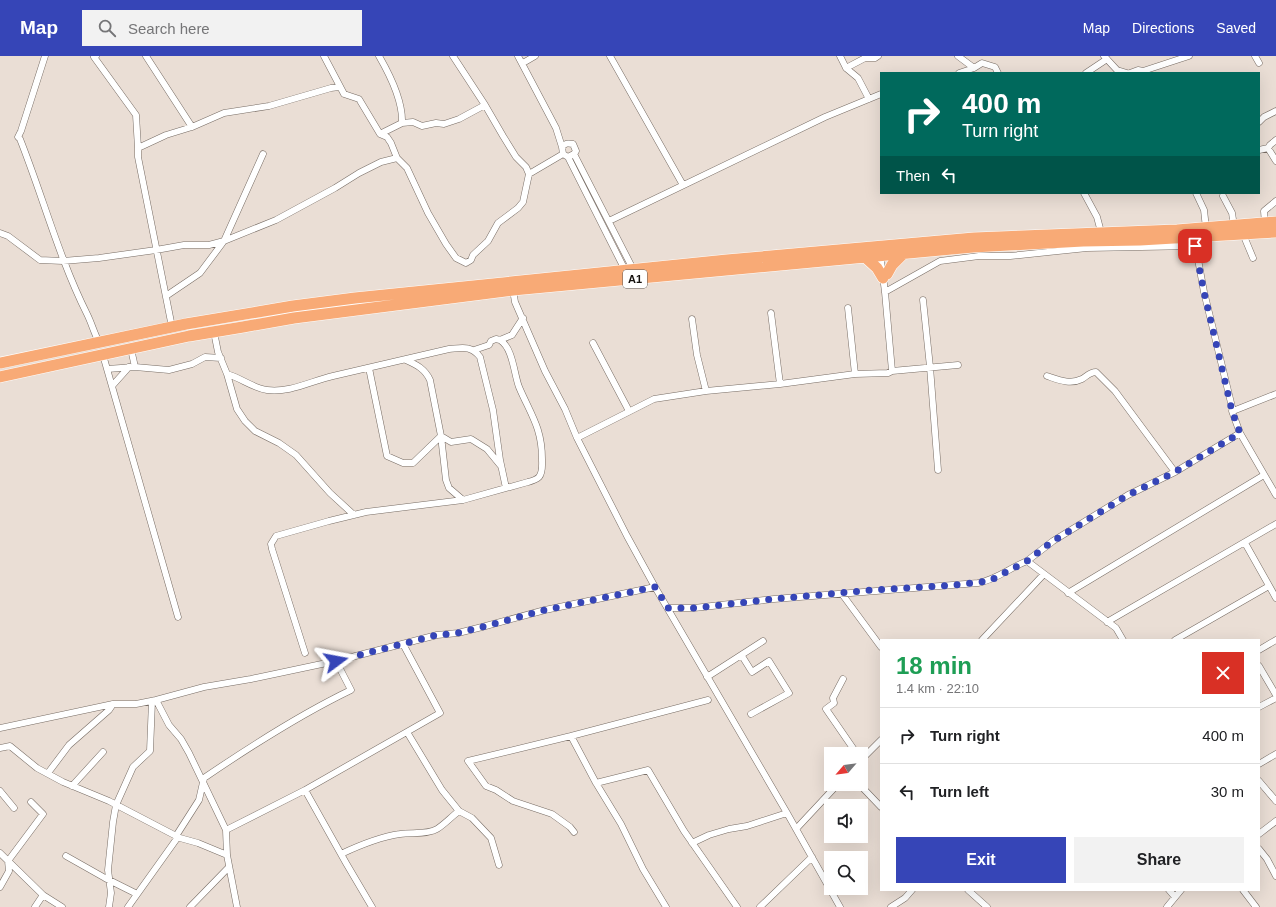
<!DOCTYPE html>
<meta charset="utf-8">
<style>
body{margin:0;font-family:Helvetica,sans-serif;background:#f2f2f2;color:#202124;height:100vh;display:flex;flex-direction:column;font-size:15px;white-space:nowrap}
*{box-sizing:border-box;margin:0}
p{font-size:13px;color:#757577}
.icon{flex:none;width:22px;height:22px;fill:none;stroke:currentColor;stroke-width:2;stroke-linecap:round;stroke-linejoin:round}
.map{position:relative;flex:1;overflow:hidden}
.panel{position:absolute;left:880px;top:583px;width:380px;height:252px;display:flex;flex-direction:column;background:#fff;border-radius:0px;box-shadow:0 4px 16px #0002}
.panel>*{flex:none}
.hud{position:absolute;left:880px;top:16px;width:380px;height:122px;border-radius:0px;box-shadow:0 4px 16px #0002;background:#00695c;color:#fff;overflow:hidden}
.needle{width:26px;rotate:242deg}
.buttons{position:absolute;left:824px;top:691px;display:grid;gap:8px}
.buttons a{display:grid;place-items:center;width:44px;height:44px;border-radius:0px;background:#fff;box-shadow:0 4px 16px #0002;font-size:20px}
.pin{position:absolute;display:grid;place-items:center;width:34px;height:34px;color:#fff;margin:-17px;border-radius:8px;box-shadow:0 2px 6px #0006}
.me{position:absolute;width:44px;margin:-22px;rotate:77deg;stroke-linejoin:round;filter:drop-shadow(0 0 3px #0008)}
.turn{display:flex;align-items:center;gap:14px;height:84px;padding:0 16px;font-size:18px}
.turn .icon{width:52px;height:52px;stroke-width:2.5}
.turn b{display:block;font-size:28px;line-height:34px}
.then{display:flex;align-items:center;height:38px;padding:0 16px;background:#0003;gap:8px;font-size:15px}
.round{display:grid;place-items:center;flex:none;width:42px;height:42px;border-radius:0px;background:#f2f2f2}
.head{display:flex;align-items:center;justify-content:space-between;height:68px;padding:0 16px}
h1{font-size:24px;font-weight:700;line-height:30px;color:#1e9e55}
.action{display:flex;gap:8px;margin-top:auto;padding:8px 16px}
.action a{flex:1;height:46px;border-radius:0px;background:#3645b7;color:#fff;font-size:16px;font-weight:700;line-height:46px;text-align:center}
.action a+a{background:#f2f2f2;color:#202124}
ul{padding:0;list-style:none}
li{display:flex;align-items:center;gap:12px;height:56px;padding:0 16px;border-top:1px solid #e0e0e0}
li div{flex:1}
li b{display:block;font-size:15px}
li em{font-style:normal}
header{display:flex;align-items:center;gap:24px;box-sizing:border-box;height:56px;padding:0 20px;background:#3645b7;color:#fff}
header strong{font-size:19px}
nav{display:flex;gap:22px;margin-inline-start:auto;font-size:14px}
.search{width:280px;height:36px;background:#f2f2f2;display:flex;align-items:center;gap:10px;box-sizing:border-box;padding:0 14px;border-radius:0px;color:#757577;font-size:15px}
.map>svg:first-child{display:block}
</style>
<header>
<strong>Map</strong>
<div class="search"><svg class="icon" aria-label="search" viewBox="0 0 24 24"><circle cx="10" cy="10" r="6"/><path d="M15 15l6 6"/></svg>Search here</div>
<nav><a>Map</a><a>Directions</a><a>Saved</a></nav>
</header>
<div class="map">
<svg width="1276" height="851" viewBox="0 0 1276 851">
<rect width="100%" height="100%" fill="#eaded5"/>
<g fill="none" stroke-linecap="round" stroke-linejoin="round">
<defs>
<path id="minor" d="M 45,0 L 21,75 L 18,81 L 20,83 C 43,141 59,202 87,258 C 92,268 94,277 99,286
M 96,0 L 94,1 L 136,59 L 138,92
M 146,0 L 192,71
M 324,0 L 344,38 L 359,43 L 380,78 L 387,81 L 391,87 L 397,102 L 407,112 L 428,157 L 446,188 L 456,202 L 466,207 L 471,204 L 473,199 L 488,185 L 498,167 L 518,152 L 523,146 L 529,118
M 379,0 C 390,19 403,45 402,67
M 453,0 L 485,49 L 503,80 L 516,101 L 526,111 L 529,118 L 563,98
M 518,0 L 556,72 L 562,91
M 610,0 L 683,129
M 840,0 L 846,12 L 858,22 L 869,43
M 958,0 L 974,12 L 982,7 L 995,11 L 998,17
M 1104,0 L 1117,14 L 1127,17
M 1255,0 L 1259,7
M 523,7 L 535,0
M 846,12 L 865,2 L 875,2 L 878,0
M 959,17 L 974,12
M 1086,17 L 1107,3
M 1130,17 L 1138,14 L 1143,15 L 1189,0
M 1259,66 L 1264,61 L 1276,55
M 380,78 L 402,67 L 413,66 L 422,70 L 436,67 L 444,68 L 459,63 L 485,49
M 1268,92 L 1276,105
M 1259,94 L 1268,92 L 1270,89 L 1276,84
M 574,98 L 633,213
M 568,101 L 574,98 L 576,95 L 573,88 C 568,87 565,87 562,91 L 563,98 L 568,101 L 625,214
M 1084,137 L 1097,161 L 1101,176
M 1196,137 L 1204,154 L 1206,172
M 1223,140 L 1232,157 L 1234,170
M 609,165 L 825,61 L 881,38
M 1265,168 L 1264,155 L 1276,145
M 0,177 L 8,180 L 40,204 L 63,205 L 99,202 L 156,194 L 184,189 L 209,189 L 224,185 L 263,98
M 1243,178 L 1253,202
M 1195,187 L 1204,236 L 1233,355 L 1232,355 L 1240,377 L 1276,439
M 880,197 L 885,236 L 892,315
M 513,234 L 515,246 L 545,315 L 565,353 L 577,382 L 627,480 L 655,531 L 787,757 L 840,851
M 885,236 L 940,205 L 979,200 L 1010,200 L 1087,192 L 1195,190
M 166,240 L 200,217 L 224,185 L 276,164 L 335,132 L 359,117 L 381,106 L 397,102
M 923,244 L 930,311 L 938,414
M 848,252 L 855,318
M 771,257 L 780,328
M 692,263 L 697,299 L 706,335
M 172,271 L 138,101 L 138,92 L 166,79 L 192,71 L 224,57 L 269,50 L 331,32 L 339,31
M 214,276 L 218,296 L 227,318 L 237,353 L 245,365 L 255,375 L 279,387 L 296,399 L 330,437 L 354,459
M 593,287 L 629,355
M 131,293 L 135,311 L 169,314 L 192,308 L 205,301 L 221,302
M 474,294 L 489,289 L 491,285 L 496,283 L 500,284 L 512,279 L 523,262
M 103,299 L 178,561
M 406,304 C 417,309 425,313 430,324 L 441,380 L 446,424 L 449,432 L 463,444
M 369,312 L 387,400 L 403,407 L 413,407 L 441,380
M 107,313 L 135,311
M 227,318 C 241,322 253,332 267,334 C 290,337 311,325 333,320 C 371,311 410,302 449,293 C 462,292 471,289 480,301 L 493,354 L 500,404 L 506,432
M 1047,320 C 1059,324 1070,329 1082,323 C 1087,320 1090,316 1096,316 L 1115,335 L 1175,416
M 112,330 L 129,311
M 1233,355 L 1276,338
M 441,380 L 451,386 L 471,383 L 487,393 L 501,410
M 577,382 L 654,343 L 706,335 L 780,328 L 855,318 L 888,317 L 892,315 L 958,309
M 1245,487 L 1276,542
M 1027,505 L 1053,485 L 1128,439 L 1175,416 L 1240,377
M 1068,537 L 1264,419
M 842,538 L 881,591
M 668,552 L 694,552 L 774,543 L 978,527 C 998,523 1009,512 1027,505 L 1116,572 L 1123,584
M 1107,566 L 1276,468
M 982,584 L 1044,518
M 1175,584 L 1269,530
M 1259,594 L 1276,584
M 305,597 L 272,493 L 271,488 L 276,480 L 329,465 L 366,456 L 463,444 L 528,426 C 532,425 536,424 539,421 C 543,416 542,409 542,403 C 542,372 531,359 519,331 C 514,318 513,292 500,284
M 742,600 L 752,616 L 769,605 L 789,637 L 751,658
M 1259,610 L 1276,639
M 707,621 L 763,585
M 843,623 L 833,642 L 834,647 L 826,653 L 857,698
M 156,644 L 204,631 L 251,623 L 336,605
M 1259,651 L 1276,642
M 0,672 L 113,648 L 136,648 L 156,644 L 169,669 L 181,683 L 189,697 L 226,774 L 227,799 L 237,851
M 407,676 L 442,734 L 459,755 L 472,762 L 491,782 L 499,809
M 571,680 L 708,644
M 0,692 L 10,690 L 37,712 L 63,726 L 109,745 L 180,782 L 198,787 L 227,799
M 861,704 L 881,684
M 1259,708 L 1276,698
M 48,717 L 69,689 L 109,654 L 113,648
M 1259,725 L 1276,745
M 596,727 L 621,768 L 643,813 L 666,851
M 859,728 L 881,751
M 72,730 L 103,696
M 305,734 L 346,807 L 372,851
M 0,735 L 14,752
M 796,773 L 838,728
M 226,774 L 305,734 L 440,657 L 403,588
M 574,776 L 570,771 L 552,758 L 513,745 L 496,734 L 486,730 L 468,705 L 571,680 L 596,727 L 648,714 L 684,775 L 737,851
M 1259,778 L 1276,765
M 176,780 L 199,744 L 204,722 C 251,690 299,659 351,634 L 336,605 L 437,579 L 458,577 L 482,571 L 545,554 L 655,531
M 692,787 L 709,779 L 729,773 L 747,770 L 787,757
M 1259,793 L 1267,803 L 1276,820
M 0,797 L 43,839
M 341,798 C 360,789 379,781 400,778 C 411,776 427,779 437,773 C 445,768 451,761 459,755
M 66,800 L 105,822 L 137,838
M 0,831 L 9,815 L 8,805 L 43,758 L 31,746
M 968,834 L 987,851
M 1169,834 L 1175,841
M 1243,834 L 1256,851
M 35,851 L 43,839 L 62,851
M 109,851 L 111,837 L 108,814 L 113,766 L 116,749 L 133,711 L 150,695 L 152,645
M 128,851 L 178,781
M 190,851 L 229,811
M 760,851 L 812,801
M 891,851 L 905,842 L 912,834
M 1167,851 L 1181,834"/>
<path id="trunk" d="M 866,202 L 877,212 L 883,222
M 887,218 L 892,209 L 904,197
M 0,307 L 186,268 L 293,250 L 355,242 L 727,204 L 974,182 L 1177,174 L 1276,166
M 0,321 L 189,280 L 243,271 L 294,262 L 513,234 L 973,191 L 1083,185 L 1140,184 L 1276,176"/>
</defs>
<use href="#minor" stroke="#776c64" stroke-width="7"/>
<use href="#trunk" stroke="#fff" stroke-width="12"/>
<use href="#minor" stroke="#fff" stroke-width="6"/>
<use href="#trunk" stroke="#f8aa76" stroke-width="11"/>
</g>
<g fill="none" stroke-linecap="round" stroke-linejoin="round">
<path stroke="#3645b7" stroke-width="7" stroke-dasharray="0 12.6" d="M 336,605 L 437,579 L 458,577 L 482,571 L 545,554 L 655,531 L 668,552 L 694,552 L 774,543 L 872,534 L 956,529 L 989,525 L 1027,505 L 1053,485 L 1128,439 L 1175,416 L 1240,377 L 1232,355 L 1204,236 L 1195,190"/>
</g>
<g text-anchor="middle" stroke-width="3" stroke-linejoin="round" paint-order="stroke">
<rect fill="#fff" stroke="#5c5957" stroke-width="1" x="623" y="214" width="24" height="18" rx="3"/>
<g font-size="11" font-weight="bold" fill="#16120f">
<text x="635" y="227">A1</text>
</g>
</g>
</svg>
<div class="buttons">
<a><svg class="needle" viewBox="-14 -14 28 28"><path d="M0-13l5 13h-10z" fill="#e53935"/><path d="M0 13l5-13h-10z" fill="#757577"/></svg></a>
<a><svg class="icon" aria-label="sound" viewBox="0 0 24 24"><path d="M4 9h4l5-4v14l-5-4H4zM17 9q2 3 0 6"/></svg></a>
<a><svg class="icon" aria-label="search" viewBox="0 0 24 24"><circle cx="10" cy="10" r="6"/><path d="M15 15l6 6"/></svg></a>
</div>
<div class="pin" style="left:1195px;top:190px;background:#d93025"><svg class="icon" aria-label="arrive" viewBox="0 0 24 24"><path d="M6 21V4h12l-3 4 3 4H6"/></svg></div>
<svg class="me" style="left:336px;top:605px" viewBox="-20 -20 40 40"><path d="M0-17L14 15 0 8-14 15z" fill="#3645b7" stroke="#fff" stroke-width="4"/></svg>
<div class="hud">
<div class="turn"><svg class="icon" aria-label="right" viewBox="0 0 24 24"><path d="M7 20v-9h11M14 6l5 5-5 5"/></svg><div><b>400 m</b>Turn right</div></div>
<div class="then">Then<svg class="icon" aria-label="left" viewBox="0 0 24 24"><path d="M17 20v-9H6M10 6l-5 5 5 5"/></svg></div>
</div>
<section class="panel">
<div class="head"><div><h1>18 min</h1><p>1.4 km · 22:10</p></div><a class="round" style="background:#d93025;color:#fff"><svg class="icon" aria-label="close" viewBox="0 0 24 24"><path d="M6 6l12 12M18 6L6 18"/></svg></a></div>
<ul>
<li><svg class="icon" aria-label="right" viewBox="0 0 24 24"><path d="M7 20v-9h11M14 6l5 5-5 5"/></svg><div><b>Turn right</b></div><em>400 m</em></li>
<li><svg class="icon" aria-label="left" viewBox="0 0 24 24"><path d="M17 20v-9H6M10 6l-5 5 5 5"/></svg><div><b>Turn left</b></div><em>30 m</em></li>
</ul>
<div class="action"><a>Exit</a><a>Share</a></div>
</section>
</div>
